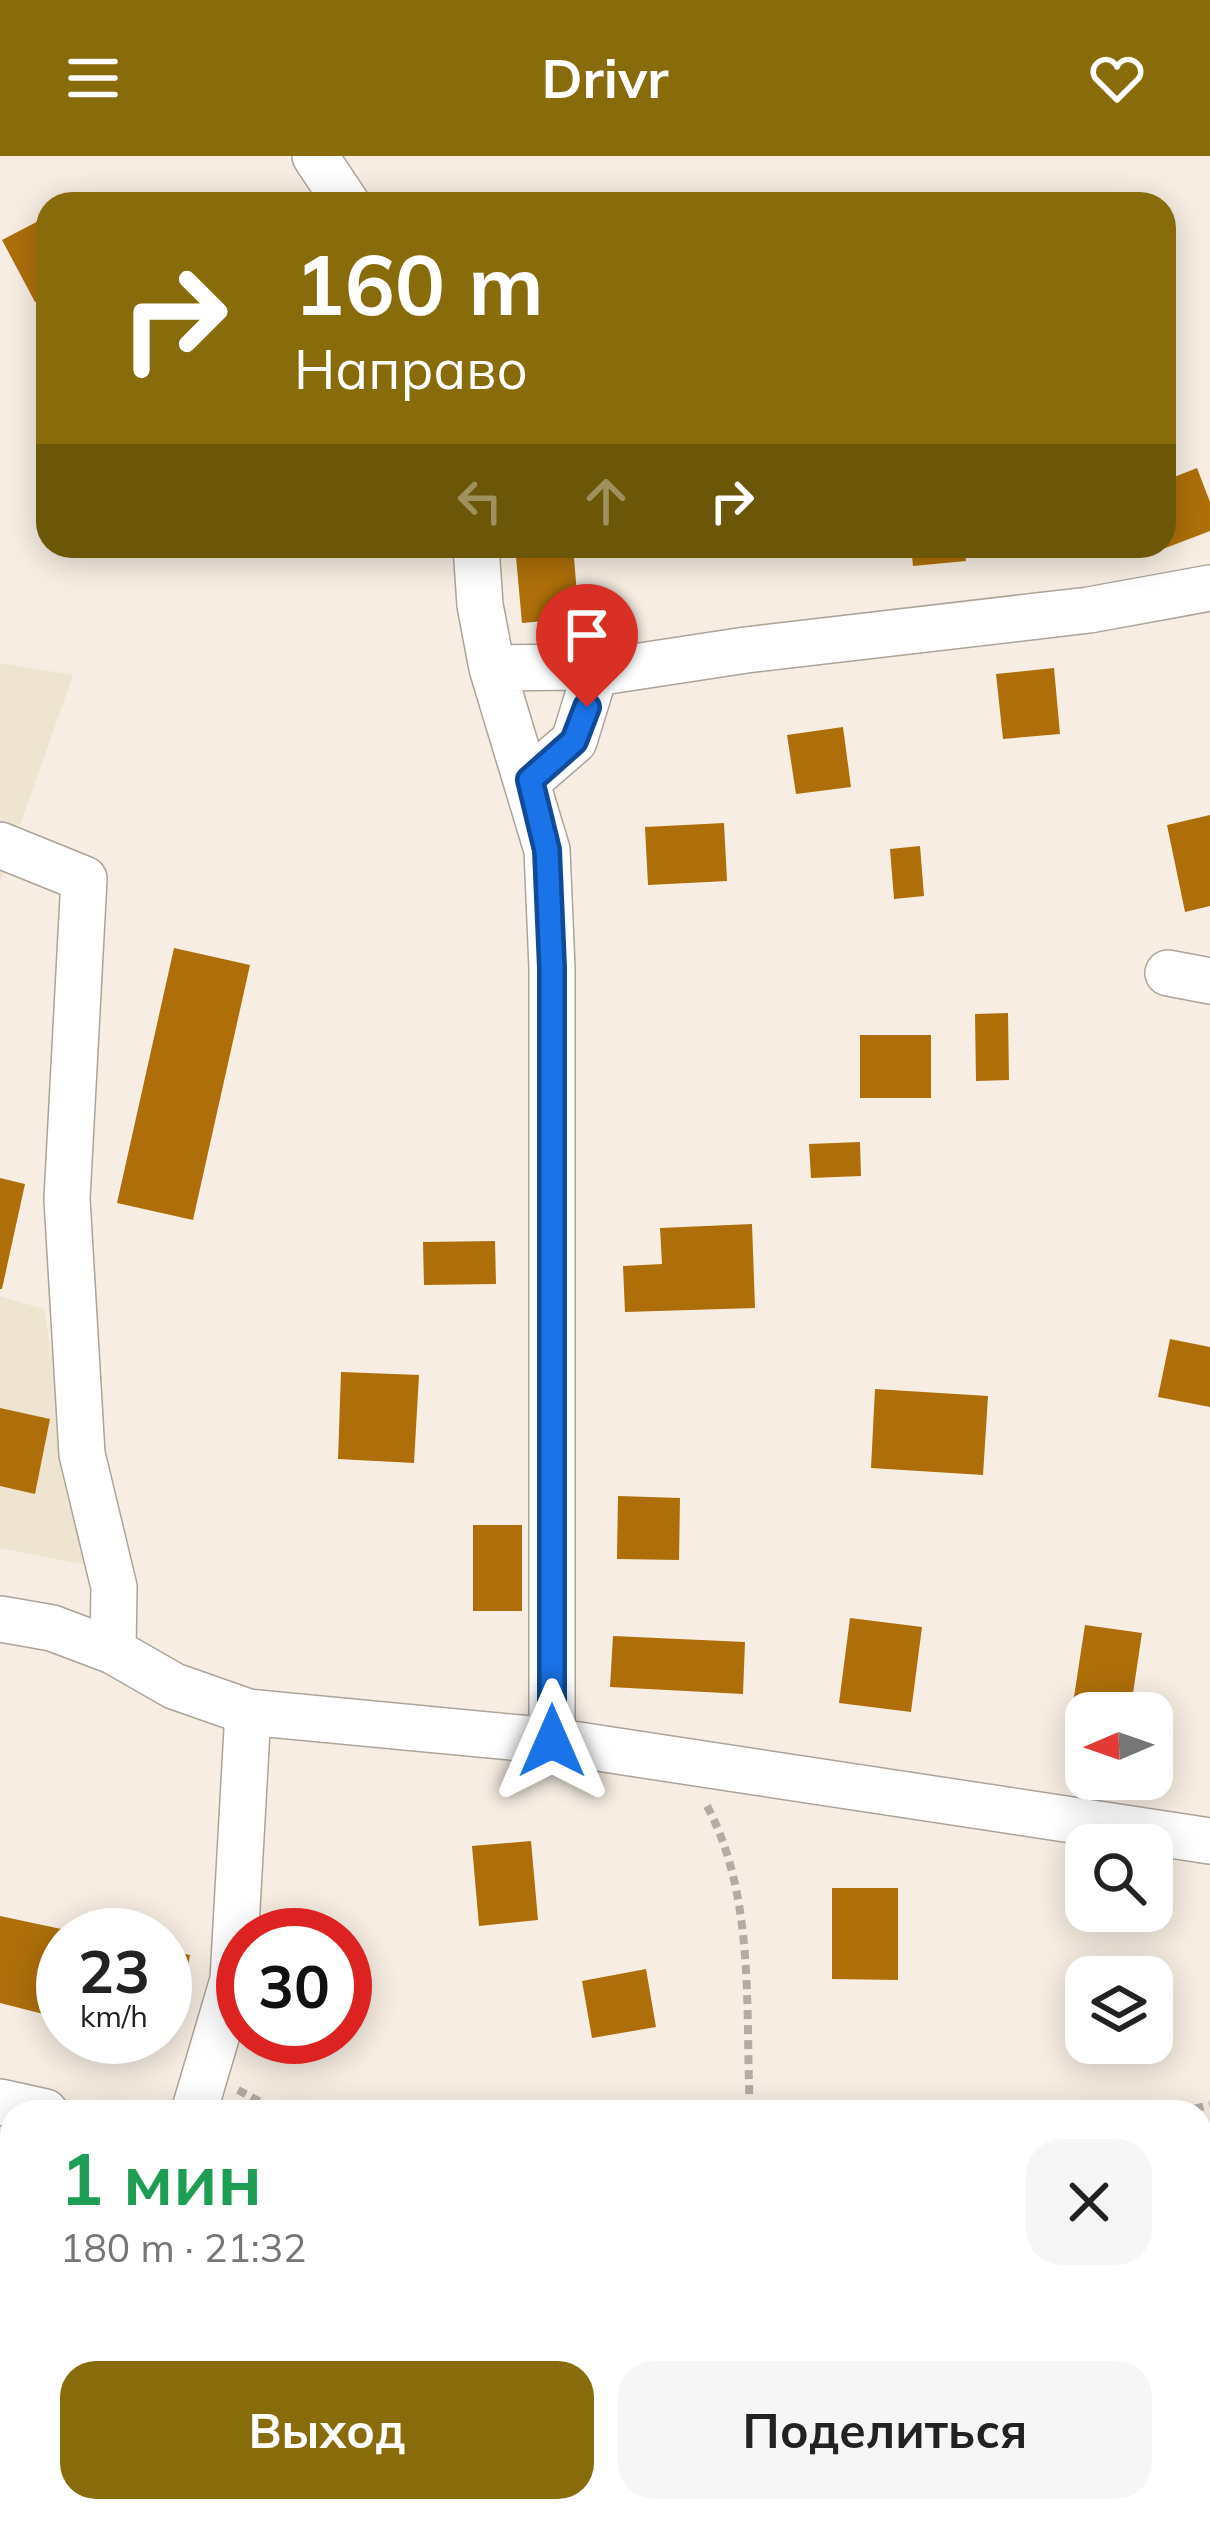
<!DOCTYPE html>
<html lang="ru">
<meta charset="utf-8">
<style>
body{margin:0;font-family:Mulish,sans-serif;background:#f6f6f6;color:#222;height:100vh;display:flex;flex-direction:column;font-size:45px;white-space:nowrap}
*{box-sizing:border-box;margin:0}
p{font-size:39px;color:#767676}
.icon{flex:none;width:66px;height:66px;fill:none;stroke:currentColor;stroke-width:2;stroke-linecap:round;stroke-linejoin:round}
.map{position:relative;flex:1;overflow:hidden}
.drawer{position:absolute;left:0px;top:1944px;width:1212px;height:423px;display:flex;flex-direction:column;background:#fff;border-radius:36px 36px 0 0;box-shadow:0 6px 30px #0003}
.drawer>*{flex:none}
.banner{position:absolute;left:36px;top:36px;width:1140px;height:366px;border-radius:36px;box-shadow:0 6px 30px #0003;background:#886c0b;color:#fff;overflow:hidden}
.needle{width:78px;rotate:268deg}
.controls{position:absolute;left:1065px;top:1536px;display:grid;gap:24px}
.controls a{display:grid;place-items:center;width:108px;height:108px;border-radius:24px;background:#fff;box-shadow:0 6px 30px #0003;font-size:60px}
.speed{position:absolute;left:36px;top:1752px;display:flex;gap:24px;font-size:60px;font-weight:700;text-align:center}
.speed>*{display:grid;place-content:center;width:156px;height:156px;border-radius:50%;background:#fff;box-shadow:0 6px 30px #0003;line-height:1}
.speed small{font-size:30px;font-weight:400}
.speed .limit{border:18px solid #d22;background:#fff;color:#111}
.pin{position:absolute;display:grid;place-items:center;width:102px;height:102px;color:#fff;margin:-123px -51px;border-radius:50% 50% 50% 0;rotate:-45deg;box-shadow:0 0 12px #0007}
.pin .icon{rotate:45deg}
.me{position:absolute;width:132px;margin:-66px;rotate:0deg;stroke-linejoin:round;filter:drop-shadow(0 0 9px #0008)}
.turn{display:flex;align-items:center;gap:42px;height:252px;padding:0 60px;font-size:54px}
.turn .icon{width:156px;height:156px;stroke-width:2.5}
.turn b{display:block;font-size:84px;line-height:102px}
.lanes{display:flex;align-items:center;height:114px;padding:0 60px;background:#0003;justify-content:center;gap:60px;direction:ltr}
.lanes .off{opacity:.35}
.round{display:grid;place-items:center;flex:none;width:126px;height:126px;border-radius:36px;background:#f6f6f6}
.head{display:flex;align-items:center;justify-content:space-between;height:204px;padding:0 60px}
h1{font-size:72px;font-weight:700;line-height:90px;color:#1e9e55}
.button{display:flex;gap:24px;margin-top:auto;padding:24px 60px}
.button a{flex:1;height:138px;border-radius:36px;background:#886c0b;color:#fff;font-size:48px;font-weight:700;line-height:138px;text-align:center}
.button a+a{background:#f6f6f6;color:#222}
header{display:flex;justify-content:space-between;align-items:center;height:156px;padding:0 60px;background:#886c0b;color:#fff;font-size:54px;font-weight:700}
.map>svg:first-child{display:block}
</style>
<header><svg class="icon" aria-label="menu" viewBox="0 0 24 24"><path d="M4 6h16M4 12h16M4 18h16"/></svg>Drivr<svg class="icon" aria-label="heart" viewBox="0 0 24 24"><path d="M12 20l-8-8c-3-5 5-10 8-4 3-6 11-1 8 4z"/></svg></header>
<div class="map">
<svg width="1210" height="2365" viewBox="0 0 1210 2365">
<rect width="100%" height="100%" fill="#f7ede2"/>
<path fill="#efe4cf" d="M 0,507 L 73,519 L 0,726 Z
M 0,1140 L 44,1153 L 87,1409 L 0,1392 Z"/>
<path fill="#ae6f0a" d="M 48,60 L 48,139 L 35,146 L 2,84 Z
M 1197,312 L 1210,346 L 1210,375 L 1155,396 L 1153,390 L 1164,390 L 1164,325 Z
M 515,390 L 573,390 L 579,462 L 522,467 Z
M 911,390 L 964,390 L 966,405 L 913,410 Z
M 1054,512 L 1060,578 L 1003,583 L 996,518 Z
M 843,571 L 851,631 L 796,638 L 787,579 Z
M 1210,659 L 1210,750 L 1185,756 L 1167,669 Z
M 724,667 L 727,725 L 648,729 L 645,671 Z
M 920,690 L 924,740 L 894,743 L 890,693 Z
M 174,792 L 250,809 L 193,1064 L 117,1047 Z
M 1008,857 L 1009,924 L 976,925 L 975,858 Z
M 860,879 L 931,879 L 931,942 L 860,942 Z
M 860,986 L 861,1020 L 811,1022 L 809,988 Z
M 0,1022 L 25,1028 L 2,1133 L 0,1133 Z
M 752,1068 L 755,1152 L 625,1156 L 623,1110 L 662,1108 L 660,1072 Z
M 495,1085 L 496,1128 L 424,1129 L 423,1086 Z
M 1170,1183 L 1210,1191 L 1210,1251 L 1158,1241 Z
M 341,1216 L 419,1219 L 414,1307 L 338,1303 Z
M 875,1233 L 988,1240 L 983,1319 L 871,1312 Z
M 0,1252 L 50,1263 L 35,1338 L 0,1330 Z
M 618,1340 L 680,1342 L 679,1404 L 617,1403 Z
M 473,1369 L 522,1369 L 522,1455 L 473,1455 Z
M 850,1462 L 922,1471 L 911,1556 L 839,1547 Z
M 1085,1469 L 1142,1477 L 1130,1557 L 1086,1557 L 1086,1570 L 1070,1567 Z
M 613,1480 L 745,1486 L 743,1538 L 610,1531 Z
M 531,1685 L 538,1764 L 479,1770 L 472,1690 Z
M 832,1732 L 898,1732 L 898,1824 L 832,1823 Z
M 0,1760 L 80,1777 L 63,1779 L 63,1863 L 0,1847 Z
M 165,1794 L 190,1799 L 183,1836 L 165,1834 Z
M 646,1813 L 656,1871 L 592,1882 L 582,1825 Z
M 1210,1991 L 1210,2064 L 1200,2066 L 1200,1994 Z
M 0,2254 L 12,2304 L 12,2355 L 22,2355 L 24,2365 L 0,2365 Z
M 80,2355 L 201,2355 L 204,2365 L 82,2365 Z
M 835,2355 L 910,2355 L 912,2364 L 837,2365 Z"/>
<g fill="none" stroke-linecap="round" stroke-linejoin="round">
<defs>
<path id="minor" d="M 315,0 L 347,48
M 476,390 L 480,449 L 492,512 L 547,694 L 552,812 L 552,1585
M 492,512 L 580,511 L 595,517 L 746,494 L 1089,454 L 1210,432
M 529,624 L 574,585 L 595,517
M 0,689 L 84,723 L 67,1043 L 82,1298 L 114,1431 L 113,1495
M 1168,817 L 1210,825
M 0,1463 L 52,1472 L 113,1495 L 174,1530 L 248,1556 L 552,1585 L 1210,1685
M 0,1946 L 45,1956
M 194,1956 L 233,1824 L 248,1556
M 1200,2115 L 1210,2112
M 1200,2331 L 1210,2329
M 253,2355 L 256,2365
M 768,2355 L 770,2365
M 964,2355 L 966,2365
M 1038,2365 L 1086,2355"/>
</defs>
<use href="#minor" stroke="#ada499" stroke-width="48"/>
<path stroke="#b4aca4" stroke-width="8" stroke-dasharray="9 6" stroke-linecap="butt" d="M 707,1650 C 756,1742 745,1855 750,1956
M 238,1934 L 279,1956
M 1180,1956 L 1210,1949"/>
<use href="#minor" stroke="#fff" stroke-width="45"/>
</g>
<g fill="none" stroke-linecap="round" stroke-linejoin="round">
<defs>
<path id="route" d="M 552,1585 L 552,812 L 547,694 L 530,624 L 574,585 L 587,551"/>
</defs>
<use href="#route" stroke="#114b97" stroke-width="30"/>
<use href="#route" stroke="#1a73e8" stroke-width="21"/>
</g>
</svg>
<div class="controls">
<a><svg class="needle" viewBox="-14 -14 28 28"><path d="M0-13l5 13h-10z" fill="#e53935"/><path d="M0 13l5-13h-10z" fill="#767676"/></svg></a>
<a><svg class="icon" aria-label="search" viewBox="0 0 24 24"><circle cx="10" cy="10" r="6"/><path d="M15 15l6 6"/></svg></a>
<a><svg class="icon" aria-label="layers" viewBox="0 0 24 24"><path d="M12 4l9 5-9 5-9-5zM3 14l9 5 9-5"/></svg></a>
</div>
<div class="speed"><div>23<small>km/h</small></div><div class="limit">30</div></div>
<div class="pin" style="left:587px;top:551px;background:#d93025"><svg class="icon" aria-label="arrive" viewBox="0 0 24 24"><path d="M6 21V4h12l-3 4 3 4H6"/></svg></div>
<svg class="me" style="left:552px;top:1585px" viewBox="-20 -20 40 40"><path d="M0-17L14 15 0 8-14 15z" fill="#1a73e8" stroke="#fff" stroke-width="4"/></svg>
<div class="banner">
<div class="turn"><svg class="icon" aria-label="right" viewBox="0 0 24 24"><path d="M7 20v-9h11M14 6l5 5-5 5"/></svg><div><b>160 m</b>Направо</div></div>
<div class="lanes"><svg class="icon off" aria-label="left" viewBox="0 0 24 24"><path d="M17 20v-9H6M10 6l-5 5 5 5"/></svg><svg class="icon off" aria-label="ahead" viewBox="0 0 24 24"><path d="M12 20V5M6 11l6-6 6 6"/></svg><svg class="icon" aria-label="right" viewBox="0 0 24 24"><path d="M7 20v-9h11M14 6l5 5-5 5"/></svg></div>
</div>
<section class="drawer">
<div class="head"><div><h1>1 мин</h1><p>180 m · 21:32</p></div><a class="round"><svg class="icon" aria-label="close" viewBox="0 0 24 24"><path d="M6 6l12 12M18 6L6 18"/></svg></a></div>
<div class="button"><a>Выход</a><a>Поделиться</a></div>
</section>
</div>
